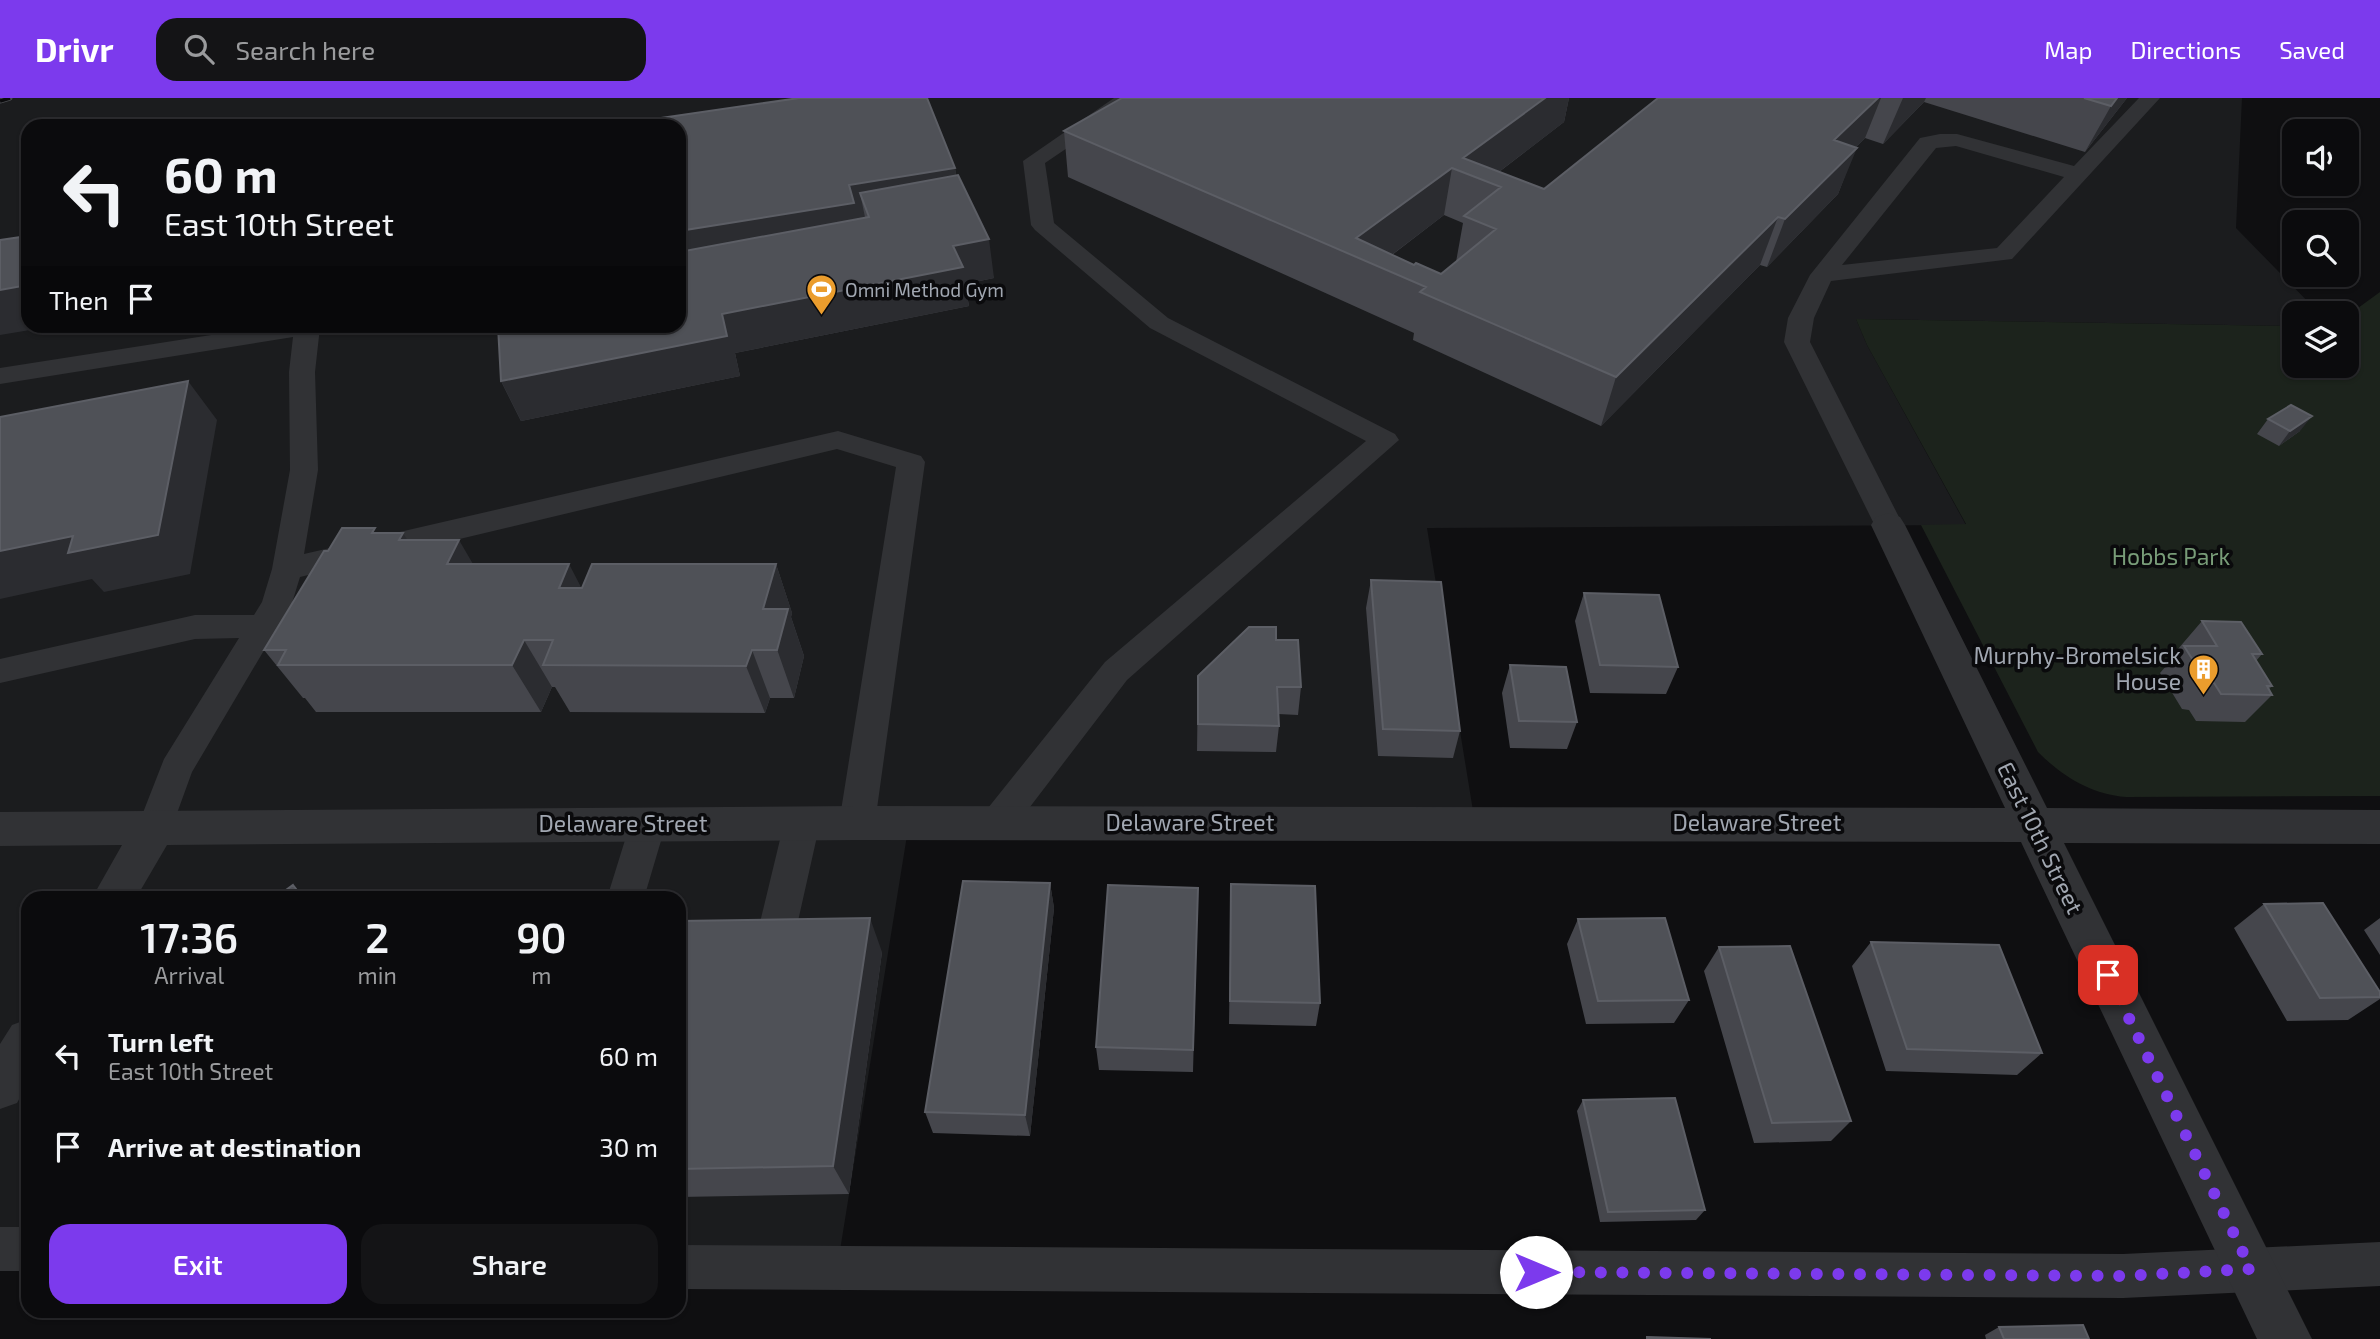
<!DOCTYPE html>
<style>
body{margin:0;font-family:"Exo 2",sans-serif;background:#141416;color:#f1f3f6;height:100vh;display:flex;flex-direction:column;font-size:26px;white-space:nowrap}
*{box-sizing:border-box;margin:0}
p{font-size:23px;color:#9a9b9d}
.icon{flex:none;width:38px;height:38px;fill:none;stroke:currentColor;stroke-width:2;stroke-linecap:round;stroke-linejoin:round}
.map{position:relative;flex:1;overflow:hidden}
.side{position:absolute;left:21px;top:793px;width:665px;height:427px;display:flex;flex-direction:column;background:#0b0b0d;border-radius:21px;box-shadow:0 2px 5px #0004,0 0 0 2px #2b2b2e}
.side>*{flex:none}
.top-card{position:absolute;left:21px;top:21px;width:665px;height:214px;border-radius:21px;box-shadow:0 2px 5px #0004,0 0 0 2px #2b2b2e;background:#0b0b0d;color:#f1f3f6;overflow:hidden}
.buttons{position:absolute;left:2282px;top:21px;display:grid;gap:14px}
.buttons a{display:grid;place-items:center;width:77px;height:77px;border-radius:14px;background:#0b0b0d;box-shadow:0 2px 5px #0004,0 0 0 2px #2b2b2e;font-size:35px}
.pin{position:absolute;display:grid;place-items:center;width:60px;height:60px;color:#fff;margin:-30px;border-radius:14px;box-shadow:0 4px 10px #0006}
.me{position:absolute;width:77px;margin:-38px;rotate:90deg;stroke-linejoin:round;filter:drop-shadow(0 0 5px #0008)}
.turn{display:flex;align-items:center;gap:24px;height:147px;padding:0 28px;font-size:32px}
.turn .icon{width:91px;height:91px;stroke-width:2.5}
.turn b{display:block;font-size:49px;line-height:60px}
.then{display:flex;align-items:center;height:66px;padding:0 28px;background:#0003;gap:14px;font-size:26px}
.eta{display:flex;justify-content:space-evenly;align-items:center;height:119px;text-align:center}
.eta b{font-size:42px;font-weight:600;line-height:49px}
.action{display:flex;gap:14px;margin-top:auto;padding:14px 28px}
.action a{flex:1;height:80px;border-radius:21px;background:#7c3aed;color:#fff;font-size:28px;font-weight:600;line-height:80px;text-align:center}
.action a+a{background:#141416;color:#f1f3f6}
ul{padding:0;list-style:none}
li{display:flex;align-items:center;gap:21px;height:91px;padding:0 28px}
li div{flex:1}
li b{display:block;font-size:26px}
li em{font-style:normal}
header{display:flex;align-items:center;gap:42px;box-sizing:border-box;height:98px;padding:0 35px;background:#7c3aed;color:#fff}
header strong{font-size:33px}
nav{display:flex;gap:38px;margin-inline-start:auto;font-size:24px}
.search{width:490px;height:63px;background:#141416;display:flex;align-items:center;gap:18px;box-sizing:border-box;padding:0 24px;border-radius:21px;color:#9a9b9d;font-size:26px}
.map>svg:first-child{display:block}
</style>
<header>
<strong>Drivr</strong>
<div class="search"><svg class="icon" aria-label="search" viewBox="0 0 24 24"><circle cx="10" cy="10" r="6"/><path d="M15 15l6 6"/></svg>Search here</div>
<nav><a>Map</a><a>Directions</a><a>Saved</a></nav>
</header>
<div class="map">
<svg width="2380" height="1241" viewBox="0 0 2380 1241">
<rect width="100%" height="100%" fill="#0f0f11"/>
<path fill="#1b1c1e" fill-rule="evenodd" d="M 0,0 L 2242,0 L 2236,130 L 2319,215 L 2294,215 L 2294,228 L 1856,221 L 1867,247 L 1966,427 L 1427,430 L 1475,725 L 909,725 L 837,1171 L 679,1169 L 679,800 L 28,800 L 28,1151 L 0,1151 ZM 28,28 L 679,28 L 679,228 L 28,228 Z"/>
<path fill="#1c231c" d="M 2380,194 L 2380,698 L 2126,699 C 2091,696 2063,679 2038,654 L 1921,427 L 1966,426 L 1867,247 L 1856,221 L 2294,228 L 2294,268 L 2347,268 L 2347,218 Z"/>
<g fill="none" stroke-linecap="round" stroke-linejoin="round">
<path fill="#313235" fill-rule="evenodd" d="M 1114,0 L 1141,0 L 1045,65 L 1054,125 L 1168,220 L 1395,336 L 1399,342 L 1127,582 L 1010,735 L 997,740 L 984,735 L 979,725 L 984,715 L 1105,564 L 1366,343 L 1150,230 L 1035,132 L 1031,127 L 1023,63 Z
M 2139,0 L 2160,0 L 2012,161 L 1831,183 L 1814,220 L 1810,244 L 1903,427 L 1898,434 L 1888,437 L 1878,434 L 1784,244 L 1788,220 L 1810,177 L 1920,40 L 1940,36 L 1957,36 L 2074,68 ZM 1956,48 L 2064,79 L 1997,150 L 1842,167 L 1936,50 Z
M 269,228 L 320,229 L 315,274 L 318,372 L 304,456 L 838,333 L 921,358 L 925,364 L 875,725 L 870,735 L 857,740 L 844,735 L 839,725 L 896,369 L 837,351 L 300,479 L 292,505 L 192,674 L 168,740 L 155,745 L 142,740 L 137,730 L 164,661 L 239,540 L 195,541 L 0,585 L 0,561 L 195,517 L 254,517 L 262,504 L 272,471 L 290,372 L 289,274 L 293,239 L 0,286 L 0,270 Z
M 802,710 L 815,715 L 820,725 L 794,841 L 788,853 L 775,858 L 762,853 L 756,841 L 784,725 L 789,715 Z
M 648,711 L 661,716 L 666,726 L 644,800 L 607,800 L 630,726 L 635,716 Z
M 0,1129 L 28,1129 L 28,1173 L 0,1173 Z
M 2380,1144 L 2380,1188 L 2123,1200 L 679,1191 L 679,1147 L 2123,1156 Z"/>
<path fill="#313235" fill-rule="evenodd" d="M 1888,415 L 1900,419 L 1905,427 L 2047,710 L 2380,712 L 2380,746 L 2064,745 L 2312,1241 L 2257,1241 L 2021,744 L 857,742 L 167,747 L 136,800 L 92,800 L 122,747 L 0,748 L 0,714 L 857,708 L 2005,710 L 1871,427 L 1876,419 Z
M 28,921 L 28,985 L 17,1005 L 0,1011 L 0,946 L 12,927 Z"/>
<defs>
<path id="rail" d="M 0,3 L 10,0"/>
</defs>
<use href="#rail" stroke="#484a4e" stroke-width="5"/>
<use href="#rail" stroke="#0a0a0c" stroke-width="3.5" stroke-dasharray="11" stroke-linecap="butt"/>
</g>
<path fill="#45464c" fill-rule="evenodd" d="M 1122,0 L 1569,0 L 1564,24 L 1499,74 L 1544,91 L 1658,0 L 2127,0 L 2085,54 L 1924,4 L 1883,46 L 1865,40 L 1856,49 L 1838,96 L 1767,169 L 1760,167 L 1601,328 L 1413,242 L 1414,235 L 1068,79 L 1064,33 ZM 1444,117 L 1463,125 L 1456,164 L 1441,176 L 1414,167 L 1392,157 Z
M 679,28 L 955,70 L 956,77 L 994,180 L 965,186 L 969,208 L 735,255 L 740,278 L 521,323 L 501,283 L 679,228 Z
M 2268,321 L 2300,333 L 2279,348 L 2257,336 Z
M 378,435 L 407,442 L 473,466 L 582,490 L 776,466 L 792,515 L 791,519 L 804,558 L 794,600 L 770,600 L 765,615 L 570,614 L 555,589 L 552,589 L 541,614 L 316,614 L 305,600 L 303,600 L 264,552 L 328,453 Z
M 1371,482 L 1460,633 L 1453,660 L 1378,658 L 1366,510 Z
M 1584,495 L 1678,569 L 1666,596 L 1590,595 L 1575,523 Z
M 2202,523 L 2262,556 L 2256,563 L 2272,588 L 2269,591 L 2272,597 L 2245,624 L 2196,623 L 2189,612 L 2182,611 L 2160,575 L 2179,553 L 2178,551 Z
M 1276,542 L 1301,589 L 1298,617 L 1278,616 L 1279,628 L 1276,654 L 1197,653 L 1198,578 Z
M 1510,567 L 1577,624 L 1567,651 L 1510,650 L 1502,595 Z
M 1050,785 L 1054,810 L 1030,1038 L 933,1035 L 925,1014 Z
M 1231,786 L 1320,905 L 1316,928 L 1229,926 Z
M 1198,790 L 1193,974 L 1099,972 L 1096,949 Z
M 2264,806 L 2380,894 L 2380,901 L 2348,922 L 2287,923 L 2234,830 Z
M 2380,820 L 2380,857 L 2364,832 Z
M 1578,821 L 1689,902 L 1674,925 L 1586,926 L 1567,846 Z
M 679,823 L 882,854 L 849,1096 L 679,1099 Z
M 1871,844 L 2042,955 L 2017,977 L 1886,973 L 1852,868 Z
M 1719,849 L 1851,1023 L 1831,1043 L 1754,1045 L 1704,873 Z
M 1583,1002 L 1705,1112 L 1696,1122 L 1600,1124 L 1577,1013 Z
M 1999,1229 L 2089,1241 L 1986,1241 L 1985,1237 Z"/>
<path fill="#2b2c30" d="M 1545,0 L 1569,0 L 1564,24 L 1487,83 L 1463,60 Z
M 1878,0 L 1881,0 L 1865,40 L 1816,89 L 1834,42 Z
M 1903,0 L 1926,0 L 1924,4 L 1883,46 Z
M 2117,0 L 2127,0 L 2085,54 L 2111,8 Z
M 1857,50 L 1838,96 L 1767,169 L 1785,121 Z
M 955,70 L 961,108 L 869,119 L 860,95 L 866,124 L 679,174 L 679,133 L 849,87 Z
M 1452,70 L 1444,117 L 1377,168 L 1356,140 Z
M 1778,119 L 1760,167 L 1601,328 L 1616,279 Z
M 989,141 L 994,180 L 965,186 L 969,208 L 735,255 L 740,278 L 521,323 L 501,283 L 722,216 L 953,148 Z
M 28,187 L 28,228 L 54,228 L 0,237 L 0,192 Z
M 188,283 L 217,322 L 190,476 L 104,494 L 92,481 L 0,501 L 0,453 L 73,438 Z
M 2312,318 L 2300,333 L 2279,348 L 2290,333 Z
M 403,435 L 433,483 L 399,442 Z
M 459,442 L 487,490 L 447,466 Z
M 569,466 L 594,514 L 559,490 Z
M 776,466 L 792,515 L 791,519 L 804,558 L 794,600 L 763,511 Z
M 524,542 L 552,589 L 541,614 L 512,567 Z
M 752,552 L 770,600 L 765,615 L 746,568 Z
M 1050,785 L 1054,810 L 1030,1038 L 1025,1017 Z
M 870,820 L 882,854 L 849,1096 L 833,1068 Z"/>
<path fill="#4f5157" stroke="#5c5e65" stroke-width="2" fill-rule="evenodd" d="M 799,0 L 927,0 L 955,70 L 849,87 L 854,105 L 679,133 L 679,28 L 606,28 Z
M 1122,0 L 1545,0 L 1463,60 L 1544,91 L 1658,0 L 1878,0 L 1834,42 L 1857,50 L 1785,121 L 1778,119 L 1616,279 L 1420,194 L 1426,189 L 1064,33 ZM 1452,70 L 1501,89 L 1464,118 L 1496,131 L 1441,176 L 1416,165 L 1414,167 L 1356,140 Z
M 2084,0 L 2117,0 L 2111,8 Z
M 958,77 L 989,141 L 953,148 L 963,169 L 722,216 L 727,238 L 501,283 L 498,228 L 679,228 L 679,154 L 869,119 L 860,95 Z
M 28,138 L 28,187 L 0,192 L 0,142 Z
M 188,283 L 158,437 L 68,455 L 73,438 L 0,453 L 0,319 Z
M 2291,307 L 2312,318 L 2290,333 L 2268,321 Z
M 342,430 L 375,430 L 372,435 L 403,435 L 399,442 L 459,442 L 447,466 L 569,466 L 559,490 L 582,490 L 592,466 L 776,466 L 763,511 L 788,511 L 777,552 L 752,552 L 746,568 L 543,567 L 553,542 L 524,542 L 512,567 L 278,567 L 286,552 L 264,552 L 324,453 L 328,453 Z
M 1371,482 L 1441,484 L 1460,633 L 1383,631 Z
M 1584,495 L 1659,497 L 1678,569 L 1600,567 Z
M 2202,523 L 2241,524 L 2262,556 L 2252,556 L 2272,588 L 2267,588 L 2272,597 L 2221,596 L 2214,585 L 2207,584 L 2184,548 L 2217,548 Z
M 1249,529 L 1276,529 L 1276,542 L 1298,542 L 1301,589 L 1277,589 L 1279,628 L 1198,626 L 1198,578 Z
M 1510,567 L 1566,569 L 1577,624 L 1519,623 Z
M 963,783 L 1050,785 L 1025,1017 L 925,1014 Z
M 1231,786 L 1315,788 L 1320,905 L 1230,903 Z
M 293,787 L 303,800 L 275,800 Z
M 1108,787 L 1198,790 L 1193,952 L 1096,949 Z
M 2323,805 L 2380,894 L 2380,899 L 2320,900 L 2264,806 Z
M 870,820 L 833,1068 L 679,1071 L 679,823 Z
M 1665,820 L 1689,902 L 1598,903 L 1578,821 Z
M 1871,844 L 1999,847 L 2042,955 L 1907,951 Z
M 1790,848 L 1851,1023 L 1772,1025 L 1719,849 Z
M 1675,1000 L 1705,1112 L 1608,1114 L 1583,1002 Z
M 2083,1227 L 2089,1241 L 2004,1241 L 1999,1229 Z
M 1647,1239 L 1711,1241 L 1647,1241 Z"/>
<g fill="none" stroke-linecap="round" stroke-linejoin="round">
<path stroke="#7c3aed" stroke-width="12" stroke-dasharray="0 21.6" d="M 1536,1174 L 2123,1178 L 2251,1171 L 2108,877"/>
</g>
<defs>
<symbol id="stadium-pin" viewBox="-11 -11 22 30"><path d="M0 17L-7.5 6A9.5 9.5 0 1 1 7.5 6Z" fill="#eb9d2d" stroke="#0a0a0c"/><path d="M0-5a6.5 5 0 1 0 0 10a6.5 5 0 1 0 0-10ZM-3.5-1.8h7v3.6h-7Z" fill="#fff"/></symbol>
<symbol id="building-pin" viewBox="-11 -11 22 30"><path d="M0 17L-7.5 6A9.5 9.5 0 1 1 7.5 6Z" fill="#eb9d2d" stroke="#0a0a0c"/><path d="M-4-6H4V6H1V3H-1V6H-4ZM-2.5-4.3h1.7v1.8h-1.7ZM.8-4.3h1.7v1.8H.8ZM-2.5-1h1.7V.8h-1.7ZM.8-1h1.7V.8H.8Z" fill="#fff"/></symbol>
</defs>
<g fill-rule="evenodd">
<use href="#stadium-pin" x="804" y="174" width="35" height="47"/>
<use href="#building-pin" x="2186" y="554" width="35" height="47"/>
</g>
<g text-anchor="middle" stroke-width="7" stroke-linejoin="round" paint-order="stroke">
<g font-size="19" fill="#a1a7b1" stroke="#0a0a0c" text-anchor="start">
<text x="845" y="199">Omni Method Gym</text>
</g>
<g font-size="23" fill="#789c78" stroke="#0a0a0c">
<text x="2171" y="467">Hobbs Park</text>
</g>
<g font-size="23" fill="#a1a7b1" stroke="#0a0a0c" text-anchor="end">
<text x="2181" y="566">Murphy-Bromelsick<tspan x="2181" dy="26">House</tspan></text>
</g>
<g font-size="23" fill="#a1a7b1" stroke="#0a0a0c">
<text x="1190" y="733">Delaware Street</text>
<text x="1757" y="733">Delaware Street</text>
<text x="623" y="734">Delaware Street</text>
<text transform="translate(2040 740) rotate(64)" y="8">East 10th Street</text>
</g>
</g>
</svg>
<div class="buttons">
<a><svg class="icon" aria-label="sound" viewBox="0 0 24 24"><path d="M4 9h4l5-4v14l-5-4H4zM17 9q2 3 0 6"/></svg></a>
<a><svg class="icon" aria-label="search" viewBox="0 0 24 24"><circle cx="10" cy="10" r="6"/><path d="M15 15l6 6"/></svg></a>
<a><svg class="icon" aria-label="layers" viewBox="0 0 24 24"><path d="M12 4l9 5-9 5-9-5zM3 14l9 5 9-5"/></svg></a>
</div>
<div class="pin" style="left:2108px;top:877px;background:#d93025"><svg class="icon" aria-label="arrive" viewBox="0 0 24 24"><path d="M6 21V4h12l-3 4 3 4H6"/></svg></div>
<svg class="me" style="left:1536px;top:1174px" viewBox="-20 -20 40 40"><circle r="19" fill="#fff"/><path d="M0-13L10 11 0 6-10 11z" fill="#7c3aed"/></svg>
<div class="top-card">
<div class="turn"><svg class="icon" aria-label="left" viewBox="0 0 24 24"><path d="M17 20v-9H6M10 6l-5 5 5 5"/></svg><div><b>60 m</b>East 10th Street</div></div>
<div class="then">Then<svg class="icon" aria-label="arrive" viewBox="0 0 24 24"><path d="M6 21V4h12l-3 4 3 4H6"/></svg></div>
</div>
<section class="side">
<div class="eta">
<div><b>17:36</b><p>Arrival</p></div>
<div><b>2</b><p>min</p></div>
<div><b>90</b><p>m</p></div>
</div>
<ul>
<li><svg class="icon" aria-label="left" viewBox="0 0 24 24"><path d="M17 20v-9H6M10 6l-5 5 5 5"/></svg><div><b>Turn left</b><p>East 10th Street</p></div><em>60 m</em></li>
<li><svg class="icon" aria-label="arrive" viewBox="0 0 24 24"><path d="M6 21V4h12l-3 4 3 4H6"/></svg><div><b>Arrive at destination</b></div><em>30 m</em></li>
</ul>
<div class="action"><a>Exit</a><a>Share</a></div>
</section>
</div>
